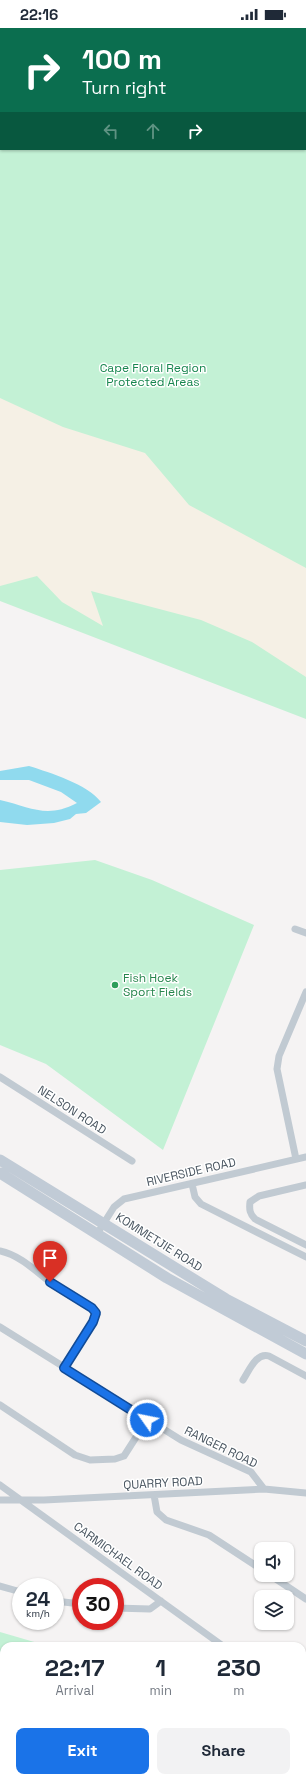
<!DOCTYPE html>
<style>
body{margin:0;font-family:"Space Grotesk",sans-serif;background:#f2f2f3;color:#1f2937;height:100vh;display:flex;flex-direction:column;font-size:15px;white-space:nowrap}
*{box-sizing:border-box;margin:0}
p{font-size:13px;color:#747a83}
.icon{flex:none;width:22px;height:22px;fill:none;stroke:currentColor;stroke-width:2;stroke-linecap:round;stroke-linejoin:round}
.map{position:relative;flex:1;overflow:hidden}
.sheet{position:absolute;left:0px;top:1614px;width:306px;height:140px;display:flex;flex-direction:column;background:#fff;border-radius:12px 12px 0 0;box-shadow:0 1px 3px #0004}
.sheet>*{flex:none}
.banner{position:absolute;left:0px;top:0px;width:306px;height:122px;box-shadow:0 1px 3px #0004;background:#0b6e4f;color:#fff;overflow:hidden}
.tools{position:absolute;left:254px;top:1514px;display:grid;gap:8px}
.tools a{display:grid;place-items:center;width:40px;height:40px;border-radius:8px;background:#fff;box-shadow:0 1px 3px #0004;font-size:20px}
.speed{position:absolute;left:12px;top:1550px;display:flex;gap:8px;font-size:20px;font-weight:700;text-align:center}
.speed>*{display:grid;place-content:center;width:52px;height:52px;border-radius:50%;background:#fff;box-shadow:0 1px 3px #0004;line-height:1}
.speed small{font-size:10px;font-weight:400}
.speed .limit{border:6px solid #d22;background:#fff;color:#111}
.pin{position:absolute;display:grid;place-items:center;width:34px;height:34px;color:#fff;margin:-41px -17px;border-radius:50% 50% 50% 0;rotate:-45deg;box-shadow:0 0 4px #0007}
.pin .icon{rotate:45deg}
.me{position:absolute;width:44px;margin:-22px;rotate:303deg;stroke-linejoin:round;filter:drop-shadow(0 0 3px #0008)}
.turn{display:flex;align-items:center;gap:14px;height:84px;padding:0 16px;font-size:18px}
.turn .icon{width:52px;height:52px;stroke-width:2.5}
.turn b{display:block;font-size:28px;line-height:34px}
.lanes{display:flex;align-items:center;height:38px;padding:0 16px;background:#0003;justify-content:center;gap:20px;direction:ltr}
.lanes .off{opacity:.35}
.eta{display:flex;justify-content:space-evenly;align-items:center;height:68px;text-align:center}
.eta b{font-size:24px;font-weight:700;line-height:28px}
.button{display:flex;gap:8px;margin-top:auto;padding:8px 16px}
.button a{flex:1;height:46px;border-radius:8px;background:#1a73e8;color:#fff;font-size:16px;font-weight:700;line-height:46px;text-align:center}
.button a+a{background:#f2f2f3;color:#1f2937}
.status{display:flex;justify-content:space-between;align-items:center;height:28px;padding:0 20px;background:#fff;direction:ltr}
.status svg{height:11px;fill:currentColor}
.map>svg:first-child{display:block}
</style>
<div class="status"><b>22:16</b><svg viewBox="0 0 49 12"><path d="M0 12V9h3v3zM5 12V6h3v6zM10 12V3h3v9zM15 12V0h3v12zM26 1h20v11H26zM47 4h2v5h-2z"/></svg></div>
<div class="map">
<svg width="306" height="1754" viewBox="0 0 306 1754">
<rect width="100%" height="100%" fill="#f5f3f3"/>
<path fill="#c3f1d5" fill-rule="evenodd" d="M 0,0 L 306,0 L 306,691 L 0,573 ZM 1,1 L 305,1 L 305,121 L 1,121 Z
M 95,832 L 152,852 L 254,897 L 163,1122 L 46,1036 L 0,1017 L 0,842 Z
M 0,1604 L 48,1618 L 4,1618 L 4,1750 L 290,1750 L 294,1754 L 0,1754 Z"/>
<path fill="#f5f0e5" d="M 0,370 L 63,399 L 145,425 L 189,477 L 306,540 L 306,649 L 252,614 L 201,592 L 91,563 L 103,598 L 62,574 L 37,548 L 0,558 Z"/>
<path fill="#90daee" d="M 29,738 C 51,745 87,756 101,774 L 86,785 L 76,786 L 70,791 L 54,795 L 27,797 L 0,794 L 0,772 C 31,779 46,791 77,775 L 61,764 L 29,752 L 0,752 L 0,743 Z"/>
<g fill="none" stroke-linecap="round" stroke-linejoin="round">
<path stroke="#c1cad2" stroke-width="7" d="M 295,901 L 306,905
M 0,1049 L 132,1133
M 296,1131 L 277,1041 L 279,1028 L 306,964
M 192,1156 L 195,1169 L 201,1176 L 306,1229
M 306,1157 L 259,1168 L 250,1174 C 249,1182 250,1186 255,1191 L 306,1217
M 97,1206 L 114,1179 L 124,1171 L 306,1129
M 0,1223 C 23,1228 39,1247 58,1260 C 69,1267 86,1273 95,1283 L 96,1288 L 93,1294 L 64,1340
M 0,1299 L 181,1412 L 251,1444 L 264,1461
M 243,1352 C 249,1343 256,1324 269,1328 L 306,1348
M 0,1377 L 75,1427 L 90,1432 L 115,1431 L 124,1428 L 147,1392
M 0,1457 L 223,1618
M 154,1467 L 157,1484 L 166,1492 L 209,1507 L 261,1541
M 0,1472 L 44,1472 L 264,1461 L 306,1465
M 270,1547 L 306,1571
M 0,1558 L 21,1564
M 55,1573 L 81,1576
M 115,1580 L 150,1581 L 161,1573
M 302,1670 L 306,1672"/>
<path stroke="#c1cbd6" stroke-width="11" d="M 0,1132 L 226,1271 L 306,1313
M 0,1145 L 167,1250 L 306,1326"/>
</g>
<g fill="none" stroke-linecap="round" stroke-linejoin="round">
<defs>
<path id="route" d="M 50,1254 L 92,1280 L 96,1285 L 93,1294 L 64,1340 L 147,1392"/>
</defs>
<use href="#route" stroke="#114b97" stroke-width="10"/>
<use href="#route" stroke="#1a73e8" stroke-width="7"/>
</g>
<circle fill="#2e9e5b" stroke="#fff" stroke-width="1.5" cx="115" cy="957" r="4"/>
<g text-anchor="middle" stroke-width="3" stroke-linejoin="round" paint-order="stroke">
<g font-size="12" fill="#17864f" stroke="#fff">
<text x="153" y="344">Cape Floral Region<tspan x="153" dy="14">Protected Areas</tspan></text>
</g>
<g font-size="12" fill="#27864d" stroke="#fff" text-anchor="start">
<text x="123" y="954">Fish Hoek<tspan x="123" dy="14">Sport Fields</tspan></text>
</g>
<g font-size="12" fill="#4a5661" stroke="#fff">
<text transform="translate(72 1082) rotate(33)" y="4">NELSON ROAD</text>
<text transform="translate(191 1144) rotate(-13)" y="4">RIVERSIDE ROAD</text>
<text transform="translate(159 1214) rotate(32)" y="4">KOMMETJIE ROAD</text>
<text transform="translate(221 1419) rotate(26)" y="4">RANGER ROAD</text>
<text transform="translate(163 1455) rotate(-3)" y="4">QUARRY ROAD</text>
<text transform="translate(118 1528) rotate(36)" y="4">CARMICHAEL ROAD</text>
</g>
</g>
</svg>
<div class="tools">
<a><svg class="icon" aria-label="sound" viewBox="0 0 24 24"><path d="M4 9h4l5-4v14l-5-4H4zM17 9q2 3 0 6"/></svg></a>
<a><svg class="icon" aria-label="layers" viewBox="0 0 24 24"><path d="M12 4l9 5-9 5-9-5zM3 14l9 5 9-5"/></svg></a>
</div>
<div class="speed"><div>24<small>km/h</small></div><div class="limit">30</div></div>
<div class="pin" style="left:50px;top:1254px;background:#d93025"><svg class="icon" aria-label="arrive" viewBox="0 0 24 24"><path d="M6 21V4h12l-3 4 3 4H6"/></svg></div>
<svg class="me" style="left:147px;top:1392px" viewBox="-20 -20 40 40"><circle r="17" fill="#1a73e8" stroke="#fff" stroke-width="3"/><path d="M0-11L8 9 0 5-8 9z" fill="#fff"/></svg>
<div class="banner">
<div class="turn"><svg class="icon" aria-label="right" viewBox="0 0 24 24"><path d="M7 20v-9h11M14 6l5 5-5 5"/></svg><div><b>100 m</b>Turn right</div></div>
<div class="lanes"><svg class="icon off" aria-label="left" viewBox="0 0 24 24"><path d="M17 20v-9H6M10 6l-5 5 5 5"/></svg><svg class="icon off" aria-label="ahead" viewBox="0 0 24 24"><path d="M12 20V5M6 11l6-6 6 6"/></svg><svg class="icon" aria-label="right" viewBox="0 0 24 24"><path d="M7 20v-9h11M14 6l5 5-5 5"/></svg></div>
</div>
<section class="sheet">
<div class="eta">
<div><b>22:17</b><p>Arrival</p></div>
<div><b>1</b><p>min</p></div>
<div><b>230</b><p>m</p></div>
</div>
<div class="button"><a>Exit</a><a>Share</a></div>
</section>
</div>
